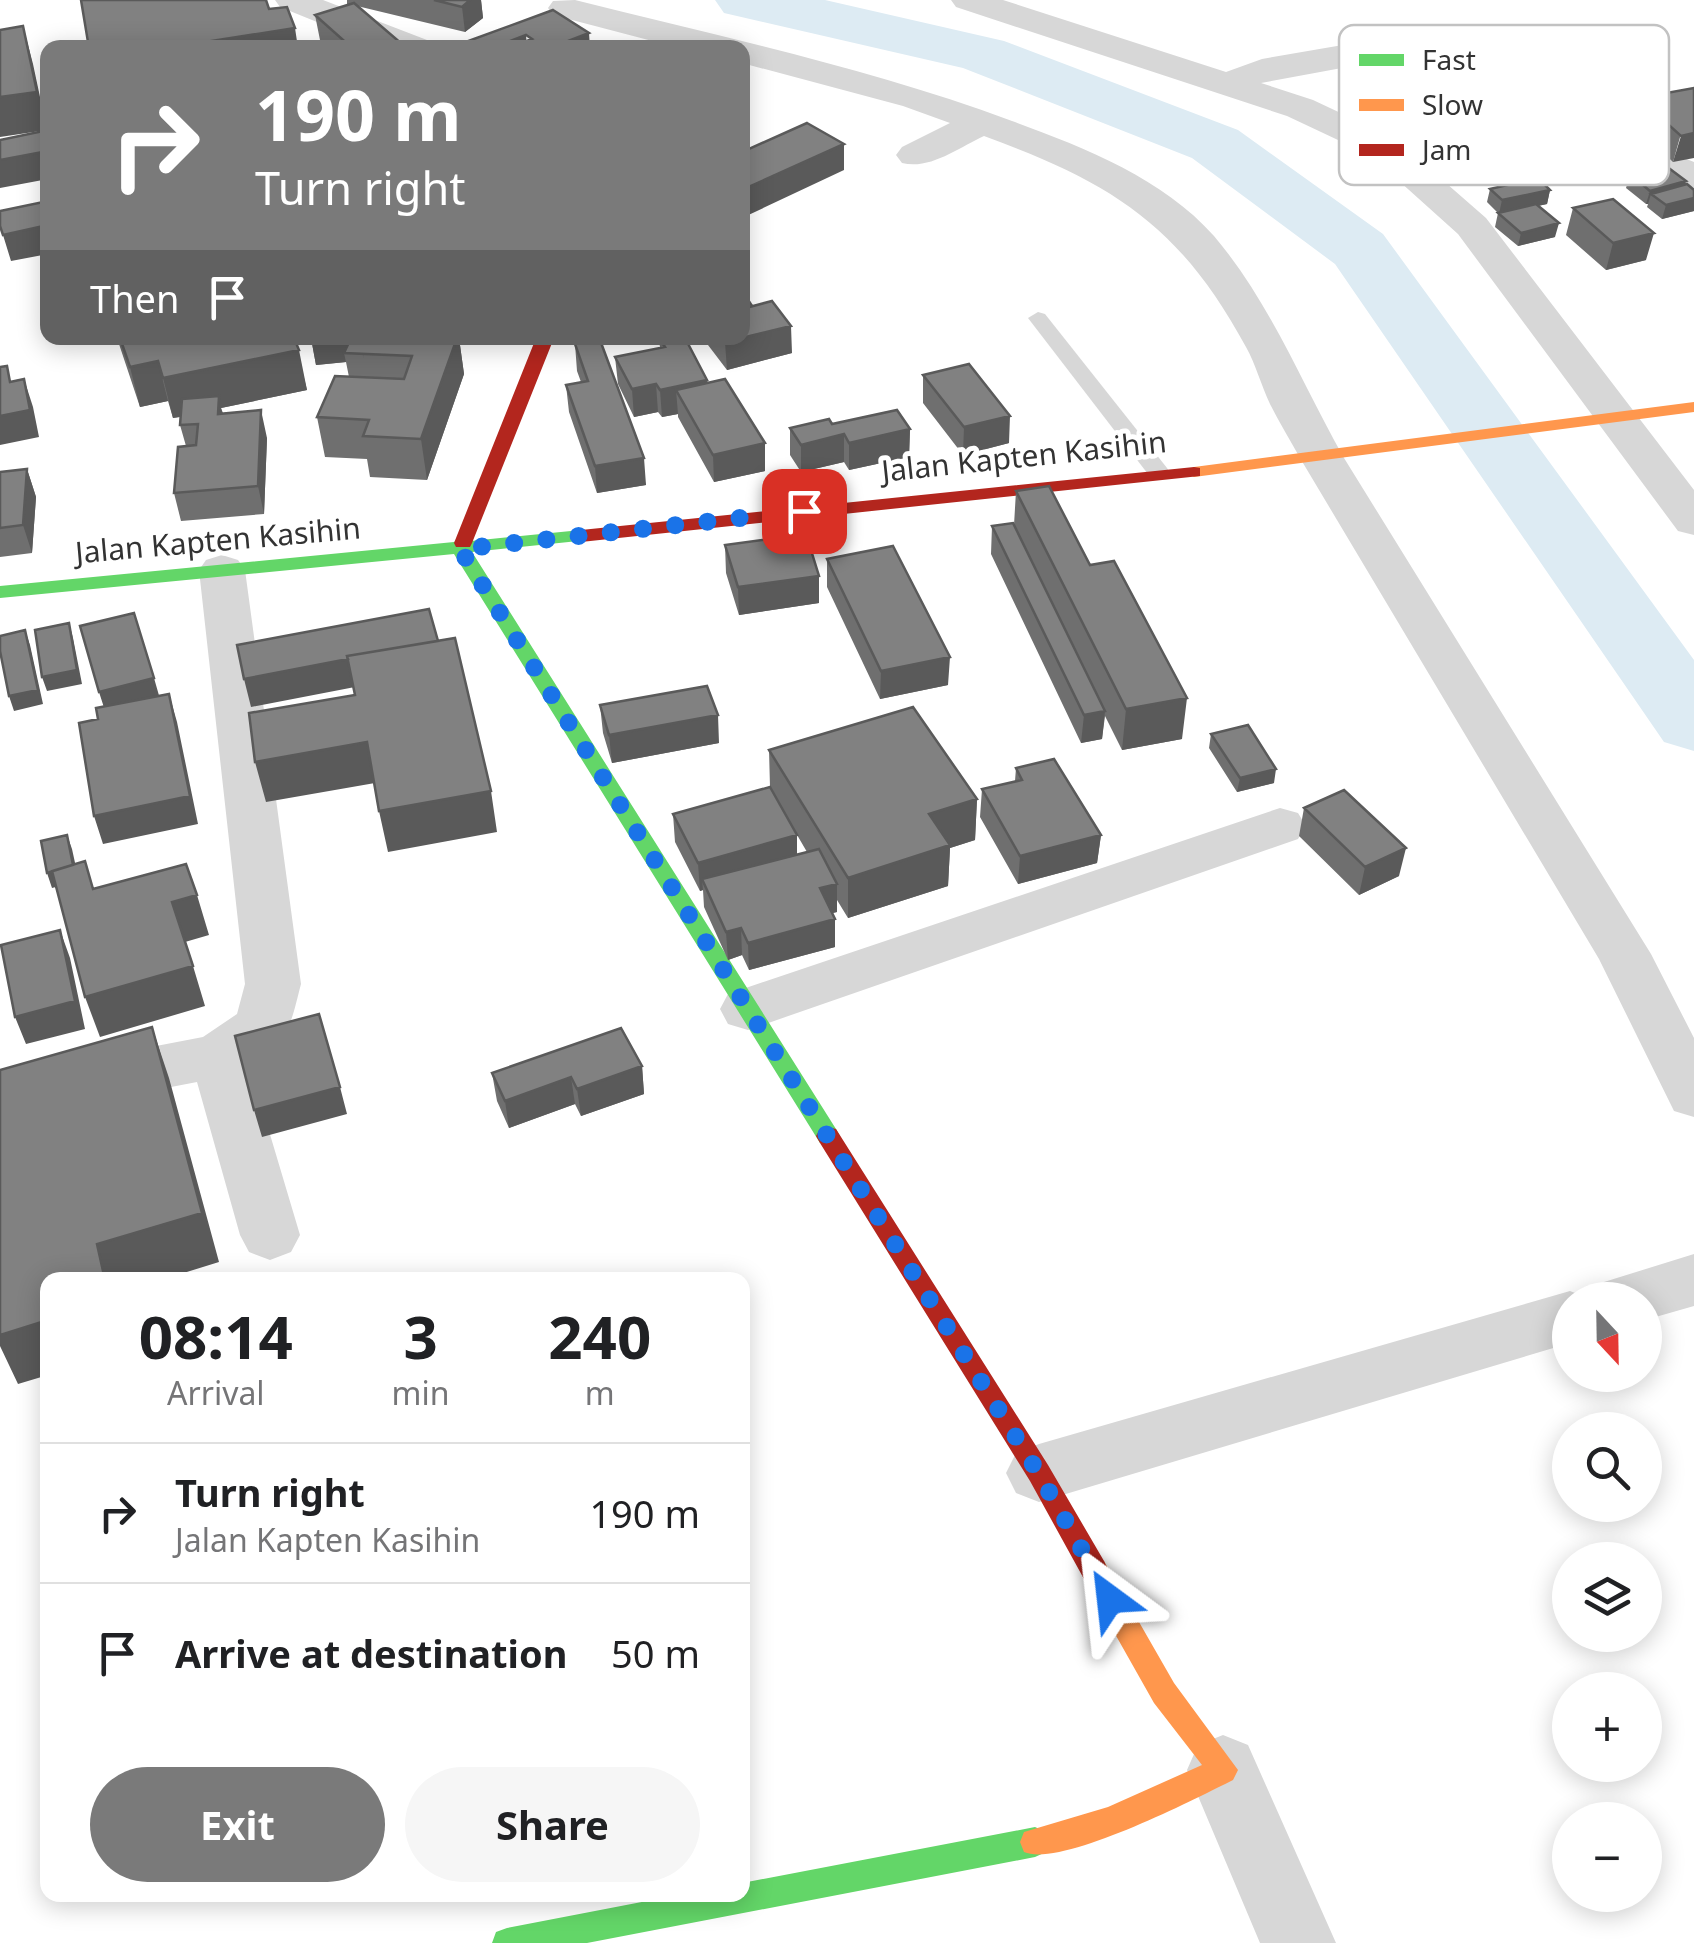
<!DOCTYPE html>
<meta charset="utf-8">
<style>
body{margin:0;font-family:"Noto Sans",sans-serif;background:#f6f6f6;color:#202124;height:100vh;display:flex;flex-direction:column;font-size:38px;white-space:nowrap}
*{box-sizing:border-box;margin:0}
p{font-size:32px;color:#757577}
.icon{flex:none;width:55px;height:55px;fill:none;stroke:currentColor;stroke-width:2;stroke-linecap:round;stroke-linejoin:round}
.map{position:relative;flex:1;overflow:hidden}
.details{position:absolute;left:40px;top:1272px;width:710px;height:630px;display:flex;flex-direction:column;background:#fff;border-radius:20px;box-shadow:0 5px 25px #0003}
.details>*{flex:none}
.hud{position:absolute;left:40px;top:40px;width:710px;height:305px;border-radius:20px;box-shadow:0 5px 25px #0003;background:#7a7a7a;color:#fff;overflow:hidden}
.needle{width:65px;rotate:158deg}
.fabs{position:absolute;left:1552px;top:1282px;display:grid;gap:20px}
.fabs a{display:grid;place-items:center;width:110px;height:110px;border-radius:50%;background:#fff;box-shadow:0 5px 25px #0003;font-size:50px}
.pin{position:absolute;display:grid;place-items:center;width:85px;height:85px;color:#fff;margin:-42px;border-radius:20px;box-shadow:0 5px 15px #0006}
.me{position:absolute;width:110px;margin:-55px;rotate:330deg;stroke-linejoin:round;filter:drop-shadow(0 0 8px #0008)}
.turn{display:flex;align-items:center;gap:35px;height:210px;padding:0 50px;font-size:45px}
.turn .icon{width:130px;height:130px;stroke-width:2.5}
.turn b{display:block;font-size:70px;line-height:85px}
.then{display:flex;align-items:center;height:95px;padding:0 50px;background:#0003;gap:20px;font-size:38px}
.eta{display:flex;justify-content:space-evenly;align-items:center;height:170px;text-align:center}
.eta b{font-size:60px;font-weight:700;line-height:70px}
.button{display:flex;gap:20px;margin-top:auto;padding:20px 50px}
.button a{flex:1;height:115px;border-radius:60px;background:#7a7a7a;color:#fff;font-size:40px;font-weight:700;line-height:115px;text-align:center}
.button a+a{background:#f6f6f6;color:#202124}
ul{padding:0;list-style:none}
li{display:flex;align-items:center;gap:30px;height:140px;padding:0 50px;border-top:2px solid #e0e0e0}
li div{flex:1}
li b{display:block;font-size:38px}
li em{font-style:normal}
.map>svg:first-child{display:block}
</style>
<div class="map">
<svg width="1694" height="1943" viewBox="0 0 1694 1943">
<rect width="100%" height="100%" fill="#fff"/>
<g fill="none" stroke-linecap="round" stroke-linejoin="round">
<path fill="#ddebf3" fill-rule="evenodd" d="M 715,0 L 825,0 L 1004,41 L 1238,130 L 1383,234 L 1694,660 L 1694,751 L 1664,742 L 1335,264 L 1192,158 L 963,68 L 724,13 Z"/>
<path fill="#d7d7d7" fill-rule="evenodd" d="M 1038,312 L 1045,314 L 1167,468 L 1170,473 L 1167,478 L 1151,478 L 1028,318 Z"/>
<path fill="#d7d7d7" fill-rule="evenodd" d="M 275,0 L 323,0 L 427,40 L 432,48 L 381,48 L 280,7 Z
M 575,0 C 722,37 869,68 1012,121 C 1083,147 1163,178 1214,236 C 1270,302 1302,384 1344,458 L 1651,954 L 1694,1038 L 1694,1117 L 1674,1111 L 1599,959 L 1300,458 C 1290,440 1279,422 1270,404 C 1261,385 1256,365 1246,347 C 1179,224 1112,183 984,136 C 958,148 930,170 902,163 L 896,155 L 902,147 L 950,123 L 903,106 L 742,63 L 742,48 L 679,48 L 553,15 L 548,8 L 553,1 Z
M 951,0 L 1003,0 L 1226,72 L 1262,59 L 1401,35 L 1489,76 L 1519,72 L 1567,80 L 1624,105 L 1679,156 L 1694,162 L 1694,188 C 1646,176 1635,147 1599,122 C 1578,107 1543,93 1518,94 C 1501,95 1488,100 1471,96 L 1396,58 L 1261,83 L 1313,100 L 1364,124 L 1415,156 L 1486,218 L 1694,490 L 1694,535 L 1678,531 L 1458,234 L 1389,172 L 1338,140 L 1287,116 L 956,7 Z
M 222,555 L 238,560 L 245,570 L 301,984 C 289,1031 290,1036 249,1064 L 300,1235 L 291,1252 L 270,1260 L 249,1252 L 240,1235 L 197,1082 L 0,1120 L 0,1076 L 203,1037 L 237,1014 L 245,984 L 199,570 L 206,560 Z
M 1280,808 L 1298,813 L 1306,826 L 1298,839 L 748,1030 L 728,1024 L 720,1009 L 728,994 Z
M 1694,1254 L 1694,1306 L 1645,1320 L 1645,1300 L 1595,1300 L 1604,1282 Z
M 1570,1291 L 1593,1300 L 1570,1300 L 1570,1343 L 1039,1502 L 1016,1493 L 1006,1473 L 1016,1453 L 1039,1444 Z
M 1223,1735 L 1248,1745 L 1336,1943 L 1260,1943 L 1187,1770 L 1198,1745 Z"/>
<path fill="#63d668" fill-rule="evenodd" d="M 581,530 L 588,532 L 588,540 L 472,552 L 836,1129 L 840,1136 L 836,1143 L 820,1143 L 454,554 L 0,598 L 0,586 L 454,542 L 463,537 L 471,541 Z
M 1035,1827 L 1046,1832 L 1050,1842 L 1046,1852 L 1035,1857 L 587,1943 L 492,1943 L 496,1932 L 507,1928 L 678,1895 L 742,1895 L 742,1883 Z"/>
<path fill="#ff974d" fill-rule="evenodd" d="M 1694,402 L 1694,412 L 1194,477 L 1185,472 L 1194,467 Z
M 1094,1557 L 1104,1561 L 1174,1683 L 1238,1770 L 1233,1780 C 1195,1799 1061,1868 1024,1852 L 1020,1842 L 1024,1832 L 1108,1807 L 1202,1765 L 1154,1703 L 1084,1579 L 1080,1570 L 1084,1561 Z"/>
<path fill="#b3261e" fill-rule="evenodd" d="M 536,338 L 554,338 L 472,543 L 470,547 L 456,547 L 454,543 Z
M 1194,467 L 1200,468 L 1200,476 L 581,542 L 572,536 L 581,530 Z
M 828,1127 L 836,1129 L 1048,1465 L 1104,1561 L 1108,1570 L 1104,1579 L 1094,1583 L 1084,1579 L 1030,1481 L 820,1143 L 816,1136 L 820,1129 Z"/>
</g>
<path fill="#6f6f6f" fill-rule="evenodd" d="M 347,0 L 481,0 L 483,18 L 465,32 L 357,6 L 402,44 L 402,48 L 328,48 L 320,40 L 315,15 L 351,4 L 347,4 Z
M 1694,88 L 1673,162 L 1633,124 L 1639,98 Z
M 1630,174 L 1694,190 L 1694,211 L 1662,219 L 1647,207 L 1648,204 L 1646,204 L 1626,188 Z
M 1490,189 L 1550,190 L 1547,204 L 1538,206 L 1555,237 L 1518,246 L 1495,227 L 1498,213 L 1487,202 Z
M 1573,208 L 1646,260 L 1606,270 L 1566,235 Z
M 752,306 L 792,353 L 727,370 L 708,345 L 708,338 L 742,338 Z
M 117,338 L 294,338 L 307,390 L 221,408 L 223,413 L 267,438 L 264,514 L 181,521 L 174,493 L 186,446 L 180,425 L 181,417 L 173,418 L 168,401 L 140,407 Z
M 311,338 L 459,338 L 464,374 L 427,480 L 370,477 L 367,459 L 325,457 L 317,417 L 349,377 L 346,362 L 316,365 Z
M 574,338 L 704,338 L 687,342 L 708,383 L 765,471 L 714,482 L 678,417 L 678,414 L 662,417 L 658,412 L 634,417 L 618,384 L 615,357 L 660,348 L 659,338 L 600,341 L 646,485 L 597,493 L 569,412 L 566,385 L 581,382 L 577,371 L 575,344 L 585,342 L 575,343 Z
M 923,375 L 1009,443 L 963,455 L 923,403 Z
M 832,424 L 910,429 L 909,457 L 849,470 L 844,462 L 801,472 L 790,455 L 790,428 Z
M 27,469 L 36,497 L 32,553 L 0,557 L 0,472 Z
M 1016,491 L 1182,739 L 1122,750 L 1105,716 L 1102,739 L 1081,743 L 991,554 L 992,526 L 1014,525 Z
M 725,545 L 819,576 L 819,603 L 739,615 L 726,573 Z
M 827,559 L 948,685 L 880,699 L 827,587 Z
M 600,705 L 719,743 L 612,763 L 603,733 Z
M 1211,734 L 1274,783 L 1237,792 L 1209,748 Z
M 769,750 L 977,799 L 975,840 L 950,848 L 948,886 L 848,918 L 837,900 L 837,912 L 832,913 L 835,919 L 835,947 L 749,970 L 742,955 L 728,960 L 704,907 L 703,890 L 700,891 L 675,842 L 673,814 L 770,787 ZM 793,828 L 807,852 L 797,855 Z
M 1016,768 L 1101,835 L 1097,863 L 1018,884 L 980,817 L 982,789 L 1015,781 Z
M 1304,808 L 1399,876 L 1359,895 L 1299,836 Z
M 642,1066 L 644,1094 L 581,1116 L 575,1104 L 509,1128 L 497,1101 L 492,1073 Z"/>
<path fill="#5a5a5a" d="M 470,0 L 481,0 L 483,18 L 465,32 L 462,7 Z
M 23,26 L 33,64 L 47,130 L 0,137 L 0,97 Z
M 295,28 L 298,48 L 167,48 Z
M 589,33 L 590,48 L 550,48 Z
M 526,35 L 527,48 L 492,48 Z
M 1694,133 L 1694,158 L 1673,162 L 1681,136 Z
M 844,144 L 844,170 L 742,218 L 742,190 Z
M 48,151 L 48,179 L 0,188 L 0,160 Z
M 1686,181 L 1682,195 L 1651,194 L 1648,204 L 1646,204 L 1650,191 Z
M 1550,190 L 1547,204 L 1499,214 L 1502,200 Z
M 1694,198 L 1694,211 L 1662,219 L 1666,205 Z
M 1559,223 L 1555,237 L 1518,246 L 1521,233 Z
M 48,225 L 48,254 L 11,261 L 3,235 Z
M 1654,233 L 1646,260 L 1606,270 L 1613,243 Z
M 747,240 L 748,267 L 742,269 L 742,242 Z
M 791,326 L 792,353 L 727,370 L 725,342 Z
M 311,338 L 361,338 L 364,359 L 363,354 L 344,353 L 346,362 L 316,365 Z
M 457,338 L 459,338 L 464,374 L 427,480 L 421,439 Z
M 678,338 L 704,338 L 678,343 Z
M 299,350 L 307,390 L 221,408 L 225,424 L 218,414 L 218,409 L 173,418 L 163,378 Z
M 158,361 L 168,401 L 140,407 L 130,367 Z
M 24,379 L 33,407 L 39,437 L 0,445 L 0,416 Z
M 707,380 L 709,407 L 676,390 L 678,414 L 662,417 L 660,390 Z
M 656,384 L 658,412 L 634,417 L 632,389 Z
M 261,410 L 267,438 L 264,514 L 258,486 Z
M 1010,416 L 1009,443 L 963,455 L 964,427 Z
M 910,429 L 909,457 L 849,470 L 849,443 Z
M 844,434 L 844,462 L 801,472 L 801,445 Z
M 765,443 L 765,471 L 714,482 L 713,455 Z
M 644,458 L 646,485 L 597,493 L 595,466 Z
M 27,469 L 36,497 L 32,553 L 23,525 Z
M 819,576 L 819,603 L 739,615 L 738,587 Z
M 69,623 L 73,638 L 82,684 L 47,691 L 42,677 Z
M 25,630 L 30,645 L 43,704 L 14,711 L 9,696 Z
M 438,642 L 443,670 L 251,707 L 244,679 Z
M 950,657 L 948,685 L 880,699 L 881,671 Z
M 154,678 L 162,706 L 108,720 L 99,692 Z
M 169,694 L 177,722 L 198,824 L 103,844 L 94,816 Z
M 1187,698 L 1182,739 L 1122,750 L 1126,709 Z
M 1105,711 L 1102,739 L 1081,743 L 1084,715 Z
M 718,715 L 719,743 L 612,763 L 609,735 Z
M 367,742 L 375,783 L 266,802 L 255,762 Z
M 1276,769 L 1274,783 L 1237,792 L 1240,778 Z
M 491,791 L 497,832 L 388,852 L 379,811 Z
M 977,799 L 975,840 L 950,848 L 948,886 L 848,918 L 848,878 L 929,814 Z
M 67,835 L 72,849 L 79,881 L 52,888 L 47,873 Z
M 797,835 L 797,863 L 702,879 L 703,890 L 700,891 L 698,863 Z
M 1101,835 L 1097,863 L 1018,884 L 1020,856 Z
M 1406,848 L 1399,876 L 1359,895 L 1365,867 Z
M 837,884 L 837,912 L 820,916 L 820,888 Z
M 197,895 L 209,935 L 185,942 L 172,902 Z
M 835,919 L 835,947 L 749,970 L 748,943 Z
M 741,928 L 742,955 L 728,960 L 726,932 Z
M 60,930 L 70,958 L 85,1029 L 26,1044 L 15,1017 Z
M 193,966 L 205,1006 L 100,1037 L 85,997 Z
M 152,1027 L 169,1078 L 219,1262 L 161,1280 L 105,1280 L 97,1244 Z
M 642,1066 L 644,1094 L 581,1116 L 577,1089 Z
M 571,1077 L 575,1104 L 509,1128 L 505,1101 Z
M 340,1087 L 347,1114 L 262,1137 L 254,1110 Z
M 48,1320 L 48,1375 L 18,1384 L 0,1346 L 0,1335 Z"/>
<path fill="#818181" stroke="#5a5a5a" stroke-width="2.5" d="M 81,0 L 266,0 L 269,9 L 287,7 L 295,28 L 167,48 L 89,48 Z
M 434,0 L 470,0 L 462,7 Z
M 354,3 L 402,44 L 391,48 L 352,48 L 315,15 Z
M 553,10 L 589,33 L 550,48 L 509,48 L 532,39 L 526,35 L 492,48 L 452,47 Z
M 23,26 L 37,92 L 0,97 L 0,30 Z
M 1694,88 L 1694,133 L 1681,136 L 1639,98 Z
M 807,123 L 844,144 L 742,190 L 742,152 Z
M 48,130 L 48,151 L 0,160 L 0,140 Z
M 1666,166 L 1686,181 L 1650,191 L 1630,174 Z
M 1538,178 L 1550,190 L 1502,200 L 1490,189 Z
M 1687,184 L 1694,190 L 1694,198 L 1666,205 L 1651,194 Z
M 1613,199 L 1654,233 L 1613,243 L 1573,208 Z
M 48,201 L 48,225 L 3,235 L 0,226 L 0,211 Z
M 1536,204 L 1559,223 L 1521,233 L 1498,213 Z
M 745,295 L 752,306 L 742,309 L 742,296 Z
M 772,301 L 791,326 L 725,342 L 722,338 L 742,338 L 742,309 Z
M 120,338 L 294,338 L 299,350 L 163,378 L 158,361 L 130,367 Z
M 351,338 L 457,338 L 421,439 L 363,436 L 369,420 L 317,417 L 335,376 L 404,379 L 412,356 L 344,353 Z
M 659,338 L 685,338 L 707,380 L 660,390 L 656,384 L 632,389 L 615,357 L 665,347 Z
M 600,340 L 644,458 L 595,466 L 566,385 L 588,381 L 575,344 Z
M 969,364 L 1010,416 L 964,427 L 923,375 Z
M 7,366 L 10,382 L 24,379 L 30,410 L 0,416 L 0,367 Z
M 725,379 L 765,443 L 713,455 L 676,390 Z
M 219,396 L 218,414 L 261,410 L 258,486 L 174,493 L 178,447 L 196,445 L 198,424 L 180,425 L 182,399 Z
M 897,410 L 910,429 L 849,443 L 844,434 L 801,445 L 790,428 L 829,419 L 832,424 Z
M 27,469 L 23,525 L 0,528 L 0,472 Z
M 1049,486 L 1090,565 L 1114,561 L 1187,698 L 1126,709 L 1016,491 Z
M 1013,523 L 1105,711 L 1084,715 L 992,526 Z
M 806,534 L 819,576 L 738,587 L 725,545 Z
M 893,546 L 950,657 L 881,671 L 827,559 Z
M 429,609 L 438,641 L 347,656 L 348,659 L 244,679 L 237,645 Z
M 134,613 L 154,678 L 99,692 L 80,626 Z
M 69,623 L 77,670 L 42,677 L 35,630 Z
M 25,630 L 38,690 L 9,696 L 0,651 L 0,636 Z
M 455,638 L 491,791 L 379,811 L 367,742 L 255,762 L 249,713 L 355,695 L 347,656 Z
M 707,686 L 718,715 L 609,735 L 600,705 Z
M 169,694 L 190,796 L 94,816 L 79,723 L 98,719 L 96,708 Z
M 913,707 L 977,799 L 929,814 L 950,845 L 848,878 L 769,750 Z
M 1248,725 L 1276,769 L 1240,778 L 1211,734 Z
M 1054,759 L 1101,835 L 1020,856 L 982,789 L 1022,780 L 1016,768 Z
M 770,787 L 797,835 L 698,863 L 673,814 Z
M 1344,790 L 1406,848 L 1365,867 L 1304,808 Z
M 67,835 L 73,865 L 47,873 L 41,841 Z
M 819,849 L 837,884 L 820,888 L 835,919 L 748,943 L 741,928 L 726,932 L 702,879 Z
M 85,861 L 93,889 L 186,864 L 197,895 L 172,902 L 193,966 L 85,997 L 52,871 Z
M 60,930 L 75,1001 L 15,1017 L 1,945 Z
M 319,1014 L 340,1087 L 254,1110 L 235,1036 Z
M 152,1027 L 202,1213 L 97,1244 L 105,1280 L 48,1280 L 48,1320 L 0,1335 L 0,1070 Z
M 621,1028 L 642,1066 L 577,1089 L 571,1077 L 505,1101 L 492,1073 Z"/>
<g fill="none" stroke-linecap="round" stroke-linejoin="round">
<path stroke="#1a73e8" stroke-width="18" stroke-dasharray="0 32.4" d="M 804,511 L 460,549 L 1039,1474 L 1110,1599"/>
</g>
<g text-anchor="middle" stroke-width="10" stroke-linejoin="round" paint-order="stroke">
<g font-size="30" fill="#333" stroke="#fff">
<text transform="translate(1024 457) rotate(-6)" y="10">Jalan Kapten Kasihin</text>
<text transform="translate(218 541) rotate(-5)" y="10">Jalan Kapten Kasihin</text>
</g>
</g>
<rect x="1339" y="25" width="330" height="160" rx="15" fill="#fff" stroke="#c2c2c2" stroke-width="2.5"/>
<rect x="1359" y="54" width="45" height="12" fill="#63d668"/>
<rect x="1359" y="99" width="45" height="12" fill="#ff974d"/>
<rect x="1359" y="144" width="45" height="12" fill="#b3261e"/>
<g font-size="28" fill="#333">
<text x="1422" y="70">Fast</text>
<text x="1422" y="115">Slow</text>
<text x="1422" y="160">Jam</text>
</g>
</svg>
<div class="fabs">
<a><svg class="needle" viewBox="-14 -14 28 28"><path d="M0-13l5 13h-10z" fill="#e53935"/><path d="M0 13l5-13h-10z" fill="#757577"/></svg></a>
<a><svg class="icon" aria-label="search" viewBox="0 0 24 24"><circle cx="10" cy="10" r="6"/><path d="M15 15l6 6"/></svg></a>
<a><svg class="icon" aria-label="layers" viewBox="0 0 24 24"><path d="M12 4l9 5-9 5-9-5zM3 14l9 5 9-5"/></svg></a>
<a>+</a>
<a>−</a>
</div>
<div class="pin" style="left:804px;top:511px;background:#d93025"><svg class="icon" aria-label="arrive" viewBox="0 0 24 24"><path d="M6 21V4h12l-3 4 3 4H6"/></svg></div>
<svg class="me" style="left:1110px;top:1599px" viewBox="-20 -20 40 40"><path d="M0-17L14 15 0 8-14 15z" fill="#1a73e8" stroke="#fff" stroke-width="4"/></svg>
<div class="hud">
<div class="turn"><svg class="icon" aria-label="right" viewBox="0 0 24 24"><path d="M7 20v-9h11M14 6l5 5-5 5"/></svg><div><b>190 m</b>Turn right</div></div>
<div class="then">Then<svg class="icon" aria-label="arrive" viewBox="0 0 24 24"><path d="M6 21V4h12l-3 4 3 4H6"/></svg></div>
</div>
<section class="details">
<div class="eta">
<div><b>08:14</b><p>Arrival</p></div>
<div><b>3</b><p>min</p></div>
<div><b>240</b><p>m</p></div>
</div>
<ul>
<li><svg class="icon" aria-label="right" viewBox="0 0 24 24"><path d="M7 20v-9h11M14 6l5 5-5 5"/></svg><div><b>Turn right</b><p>Jalan Kapten Kasihin</p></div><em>190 m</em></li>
<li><svg class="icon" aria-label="arrive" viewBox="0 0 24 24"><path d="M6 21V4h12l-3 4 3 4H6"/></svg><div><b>Arrive at destination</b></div><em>50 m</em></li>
</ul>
<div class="button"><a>Exit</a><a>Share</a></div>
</section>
</div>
